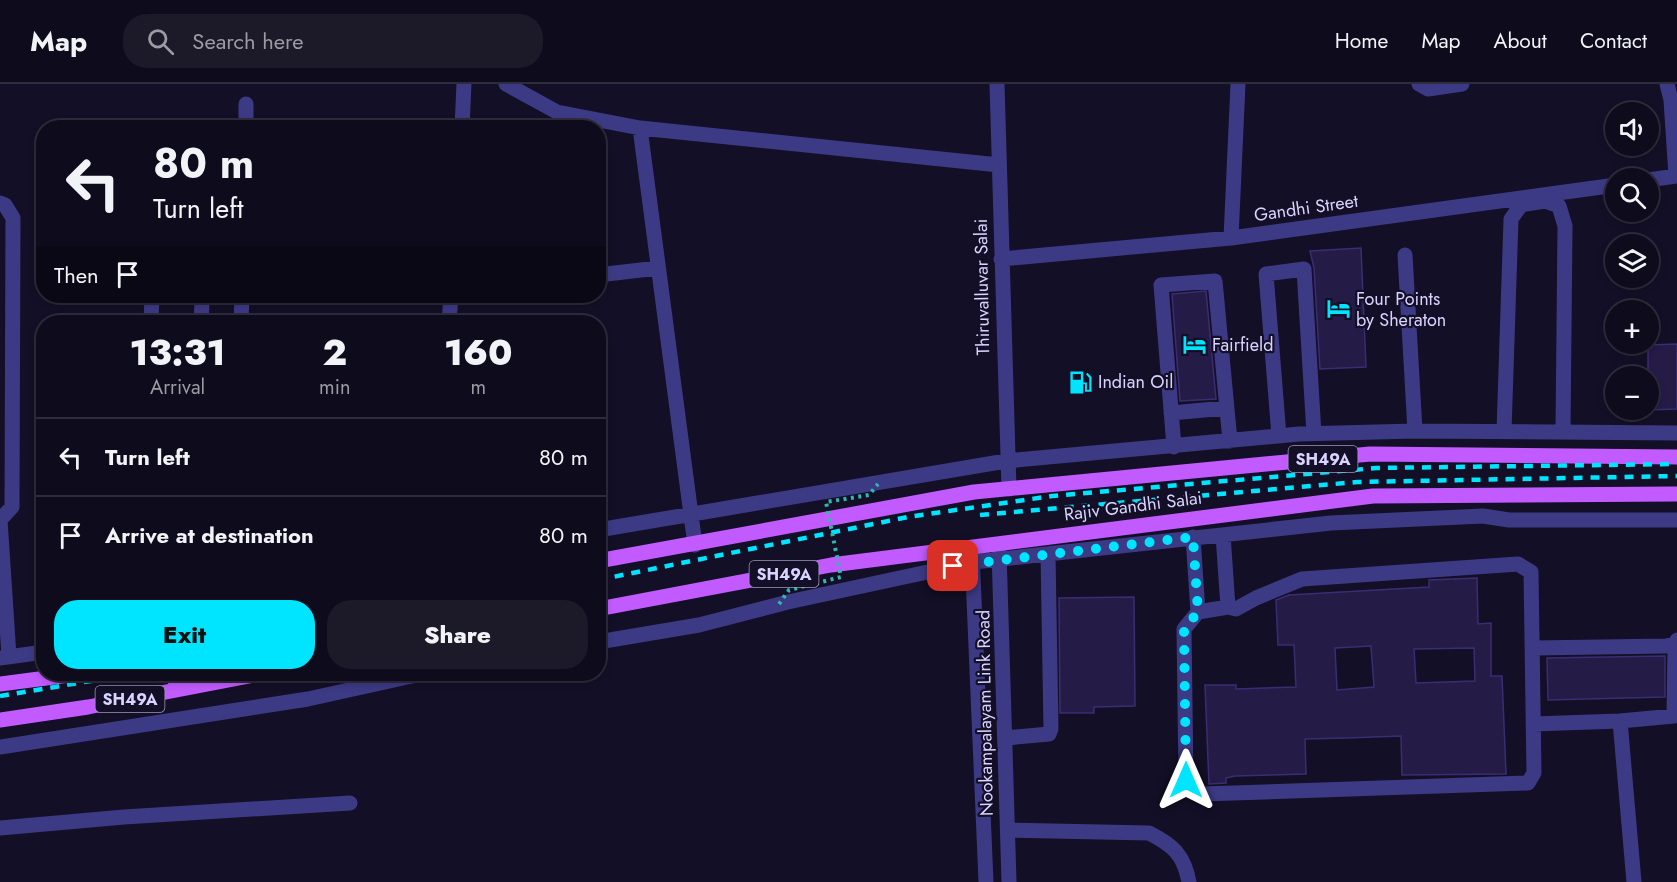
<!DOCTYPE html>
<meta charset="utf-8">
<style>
body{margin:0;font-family:Jost,sans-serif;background:#1c1929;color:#f1f3f6;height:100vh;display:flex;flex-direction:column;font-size:22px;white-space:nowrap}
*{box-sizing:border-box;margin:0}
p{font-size:20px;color:#9b9ba3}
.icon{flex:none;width:33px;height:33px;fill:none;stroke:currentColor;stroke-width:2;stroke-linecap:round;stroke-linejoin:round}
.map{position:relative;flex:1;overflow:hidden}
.details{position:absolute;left:36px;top:231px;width:570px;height:366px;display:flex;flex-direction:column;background:#0e0b1c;border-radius:24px;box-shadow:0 3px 9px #0003,0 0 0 2px #2e2b3b}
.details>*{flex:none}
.guide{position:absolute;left:36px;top:36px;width:570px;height:183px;border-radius:24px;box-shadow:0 3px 9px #0003,0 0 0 2px #2e2b3b;background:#0e0b1c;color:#f1f3f6;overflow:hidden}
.controls{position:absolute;left:1605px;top:18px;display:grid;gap:12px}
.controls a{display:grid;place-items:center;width:54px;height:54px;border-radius:50%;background:#0e0b1c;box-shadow:0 3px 9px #0003,0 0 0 2px #2e2b3b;font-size:30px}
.pin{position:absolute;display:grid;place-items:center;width:51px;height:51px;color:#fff;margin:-26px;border-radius:12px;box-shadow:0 3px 9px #0006}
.me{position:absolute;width:66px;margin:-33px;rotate:0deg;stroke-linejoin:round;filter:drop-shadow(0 0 4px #0008)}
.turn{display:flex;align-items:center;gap:21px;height:126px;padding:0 18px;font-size:27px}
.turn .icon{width:78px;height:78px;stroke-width:2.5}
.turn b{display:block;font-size:42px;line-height:51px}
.then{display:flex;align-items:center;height:57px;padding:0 18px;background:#0003;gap:12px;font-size:22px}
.eta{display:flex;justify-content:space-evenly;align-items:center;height:102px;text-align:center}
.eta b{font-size:36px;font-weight:800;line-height:42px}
.button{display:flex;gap:12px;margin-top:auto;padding:12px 18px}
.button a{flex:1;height:69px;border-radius:24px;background:#00e5ff;color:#111;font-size:24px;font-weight:800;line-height:69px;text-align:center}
.button a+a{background:#1c1929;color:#f1f3f6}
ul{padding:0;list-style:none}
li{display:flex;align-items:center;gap:18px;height:78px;padding:0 18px;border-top:2px solid #2e2b3b}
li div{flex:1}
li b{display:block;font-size:22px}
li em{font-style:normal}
header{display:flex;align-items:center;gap:36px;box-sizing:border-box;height:84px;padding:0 30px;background:#0e0b1c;border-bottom:2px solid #2e2b3b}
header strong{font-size:28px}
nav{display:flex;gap:33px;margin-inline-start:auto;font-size:21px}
.search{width:420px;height:54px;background:#1c1929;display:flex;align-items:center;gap:15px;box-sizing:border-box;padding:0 21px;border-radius:24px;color:#9b9ba3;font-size:22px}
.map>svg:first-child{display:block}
</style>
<header>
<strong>Map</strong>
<div class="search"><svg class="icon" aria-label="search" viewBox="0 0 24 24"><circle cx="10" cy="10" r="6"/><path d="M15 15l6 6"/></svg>Search here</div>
<nav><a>Home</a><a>Map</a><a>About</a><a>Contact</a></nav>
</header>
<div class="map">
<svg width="1677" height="798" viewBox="0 0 1677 798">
<rect width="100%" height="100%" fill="#130f26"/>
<path fill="#241b47" stroke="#3b2d73" stroke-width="1.5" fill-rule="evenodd" d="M 1361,164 L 1366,283 L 1320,285 L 1314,184 L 1310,167 Z
M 1206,207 L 1216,315 L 1180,317 L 1172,210 Z
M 1677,260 L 1677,325 L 1648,326 L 1648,261 Z
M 1477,494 L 1478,540 L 1491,539 L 1491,592 L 1502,592 L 1506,690 L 1402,691 L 1401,652 L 1346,654 L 1305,655 L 1306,690 L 1235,692 L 1226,694 L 1226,699 L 1209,700 L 1205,601 L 1236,601 L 1236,605 L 1296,603 L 1294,561 L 1278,561 L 1276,516 L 1289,511 L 1429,503 L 1429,496 ZM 1371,562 L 1374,603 L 1337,606 L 1335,564 ZM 1474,564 L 1475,597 L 1416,599 L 1414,565 Z
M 1134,513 L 1135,622 L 1094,623 L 1094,629 L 1060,629 L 1059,514 Z
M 1665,572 L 1665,613 L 1548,616 L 1547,574 Z"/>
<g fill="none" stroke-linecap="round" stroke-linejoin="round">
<path stroke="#3d3a85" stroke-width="15" d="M 506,0 L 557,28 L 640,44 L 999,81
M 997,0 L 1009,405
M 1419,0 L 1428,5 L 1462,0
M 1667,0 L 1671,16 L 1676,92
M 246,44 L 246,20
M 462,44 L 464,0
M 640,44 L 695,461
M 1648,96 L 1677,92
M 0,119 L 5,121 L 13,134 L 12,423 L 0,436
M 1231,154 L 1238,0
M 1405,171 L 1415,347
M 1001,175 L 1231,154 L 1616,101
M 598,191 L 658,184
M 151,238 L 152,212
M 201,238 L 202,219
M 241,238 L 242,212
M 449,238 L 451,212
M 1171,329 L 1226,324
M 1504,347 L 1511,135 L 1521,121 L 1545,117 L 1559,122 L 1565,142 L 1563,348
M 1279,352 L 1266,190 L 1304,185 L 1314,350
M 1174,363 L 1161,201 L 1215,197 L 1230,357
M 0,436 L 9,572
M 598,446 L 1006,377 L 1299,350 L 1415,347 L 1677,349
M 1223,451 L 1228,523
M 1193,453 L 1198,528
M 999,467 L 1009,798
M 972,468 L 986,798
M 1518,480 L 1531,488 L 1534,689 L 1528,699 L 1202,710 L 1190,706 L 1186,696 L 1184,545 L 1198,528 L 1228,523 L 1236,525 L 1256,514 L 1302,495 Z
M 598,558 L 699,541 L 788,518 L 974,478 L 1331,439 L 1483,432 L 1509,436 L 1677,436
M 1533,564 L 1666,562 L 1675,560 L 1677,556
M 0,574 L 44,568
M 1533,640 L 1620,637
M 1006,654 L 1049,650 L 1051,645 L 1048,470
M 0,663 L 308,615 L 421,590
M 0,744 L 124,733 L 350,719
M 1008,746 L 1149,749 C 1173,761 1184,771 1189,798
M 1634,798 L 1620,637 L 1674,632 L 1675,560"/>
<path stroke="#c25bff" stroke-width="15" d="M 598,477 L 974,408 L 1370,370 L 1677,373
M 598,525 L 831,481 L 1373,412 L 1677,410
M 174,590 L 177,606
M 0,600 L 77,590
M 0,636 L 88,623 L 259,590"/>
<path stroke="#00e5ff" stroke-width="4.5" stroke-dasharray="9 8" stroke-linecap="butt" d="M 980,431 L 1357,398 L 1677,392
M 598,496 L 908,433 L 1052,412 L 1376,384 L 1677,380
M 0,612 L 133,590"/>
<path stroke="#2fb8b0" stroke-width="4" stroke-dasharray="3 4.5" stroke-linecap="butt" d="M 779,520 L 789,506 L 841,493 L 826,418 L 869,411 L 878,400"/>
</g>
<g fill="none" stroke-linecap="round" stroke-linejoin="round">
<path stroke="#00e5ff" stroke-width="10" stroke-dasharray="0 18" d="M 953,482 L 1193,453 L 1198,528 L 1184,545 L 1186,696"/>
</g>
<defs>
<symbol id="hotel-bare" viewBox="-9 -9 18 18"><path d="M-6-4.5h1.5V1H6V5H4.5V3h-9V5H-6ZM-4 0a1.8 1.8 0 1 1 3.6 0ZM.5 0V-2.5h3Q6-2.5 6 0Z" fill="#00e5ff" stroke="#130f26" stroke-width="2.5" paint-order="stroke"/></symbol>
<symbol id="fuel-bare" viewBox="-9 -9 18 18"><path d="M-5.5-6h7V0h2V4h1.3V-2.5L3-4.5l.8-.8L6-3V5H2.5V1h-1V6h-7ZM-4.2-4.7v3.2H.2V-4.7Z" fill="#00e5ff" stroke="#130f26" stroke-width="2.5" paint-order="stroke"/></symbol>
</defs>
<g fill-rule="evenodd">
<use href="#hotel-bare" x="1322" y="208" width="33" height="33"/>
<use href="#hotel-bare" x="1178" y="244" width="33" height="33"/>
<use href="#fuel-bare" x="1064" y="282" width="33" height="33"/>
</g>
<g text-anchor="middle" stroke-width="4.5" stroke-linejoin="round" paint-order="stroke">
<g fill="#130f26" stroke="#9e99be" stroke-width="1.5">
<rect x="1288.5" y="362" width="69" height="26" rx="4.5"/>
<rect x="749.5" y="477" width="69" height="26" rx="4.5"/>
<rect x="95.5" y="602" width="69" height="26" rx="4.5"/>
</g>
<g font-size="16" font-weight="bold" fill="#d9d4ff">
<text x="1323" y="381">SH49A</text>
<text x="784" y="496">SH49A</text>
<text x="130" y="621">SH49A</text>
</g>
<g font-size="18" fill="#d9d4ff" stroke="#130f26">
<text transform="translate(1306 124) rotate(-8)" y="6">Gandhi Street</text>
<text transform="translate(982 203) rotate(-91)" y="6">Thiruvalluvar Salai</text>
<text transform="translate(1133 422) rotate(-7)" y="6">Rajiv Gandhi Salai</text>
<text transform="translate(985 629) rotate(-91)" y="6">Nookampalayam Link Road</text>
</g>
<g font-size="18" fill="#d9d4ff" stroke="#130f26" text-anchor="start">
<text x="1356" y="221">Four Points<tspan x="1356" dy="21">by Sheraton</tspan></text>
<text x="1212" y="267">Fairfield</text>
<text x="1098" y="304">Indian Oil</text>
</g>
</g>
</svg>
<div class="controls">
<a><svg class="icon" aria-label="sound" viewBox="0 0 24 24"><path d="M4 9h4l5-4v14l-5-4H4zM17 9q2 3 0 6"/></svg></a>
<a><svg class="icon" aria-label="search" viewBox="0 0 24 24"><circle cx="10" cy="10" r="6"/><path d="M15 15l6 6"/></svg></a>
<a><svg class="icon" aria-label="layers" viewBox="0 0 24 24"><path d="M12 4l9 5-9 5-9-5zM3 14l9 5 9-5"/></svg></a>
<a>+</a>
<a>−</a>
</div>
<div class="pin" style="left:953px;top:482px;background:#d93025"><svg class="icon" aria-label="arrive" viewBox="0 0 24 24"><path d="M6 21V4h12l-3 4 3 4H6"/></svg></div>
<svg class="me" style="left:1186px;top:696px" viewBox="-20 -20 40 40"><path d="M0-17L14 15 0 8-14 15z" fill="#00e5ff" stroke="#fff" stroke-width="4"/></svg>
<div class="guide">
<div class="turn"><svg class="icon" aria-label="left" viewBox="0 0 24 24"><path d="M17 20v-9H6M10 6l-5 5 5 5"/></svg><div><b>80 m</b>Turn left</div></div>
<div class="then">Then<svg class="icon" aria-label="arrive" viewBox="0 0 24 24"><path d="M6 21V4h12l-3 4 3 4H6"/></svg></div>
</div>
<section class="details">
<div class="eta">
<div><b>13:31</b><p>Arrival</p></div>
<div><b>2</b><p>min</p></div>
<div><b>160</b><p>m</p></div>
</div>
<ul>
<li><svg class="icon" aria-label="left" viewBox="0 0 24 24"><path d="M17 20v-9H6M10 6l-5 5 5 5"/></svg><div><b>Turn left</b></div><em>80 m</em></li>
<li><svg class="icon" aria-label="arrive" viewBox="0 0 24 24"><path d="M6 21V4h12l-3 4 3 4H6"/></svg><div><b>Arrive at destination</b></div><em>80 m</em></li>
</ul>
<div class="button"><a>Exit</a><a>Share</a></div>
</section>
</div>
